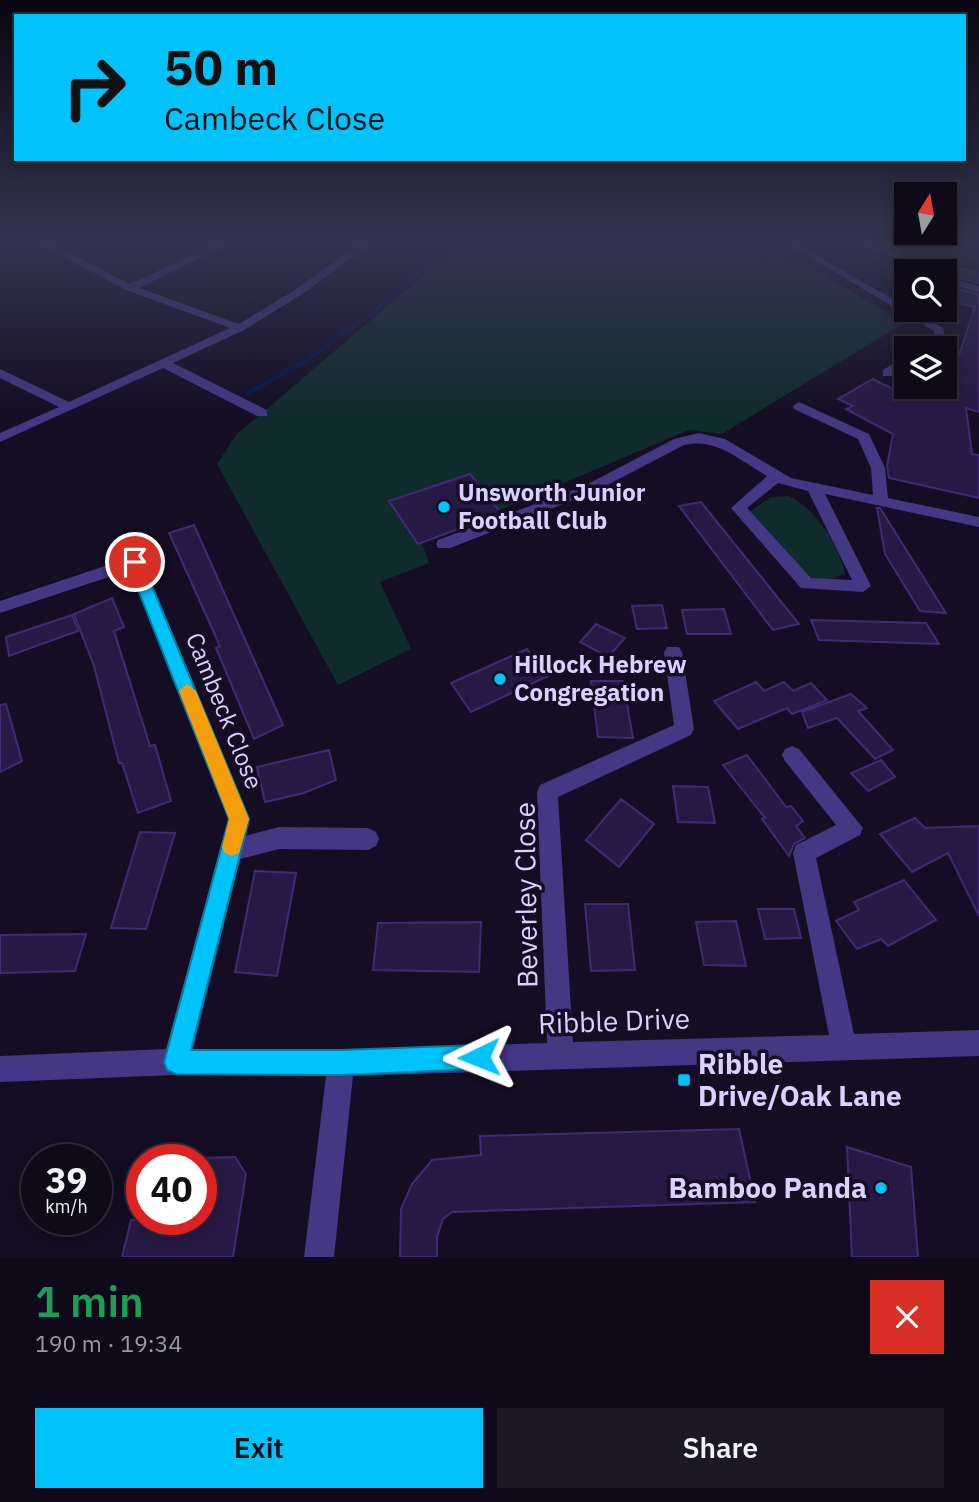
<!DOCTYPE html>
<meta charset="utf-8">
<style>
body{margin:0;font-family:"IBM Plex Sans",sans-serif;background:#1d1827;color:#f1f3f6;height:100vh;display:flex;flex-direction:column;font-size:26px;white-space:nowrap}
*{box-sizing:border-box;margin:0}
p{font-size:23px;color:#9b9aa2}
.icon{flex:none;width:38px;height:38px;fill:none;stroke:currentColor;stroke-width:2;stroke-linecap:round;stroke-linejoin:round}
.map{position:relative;height:1257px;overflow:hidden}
.side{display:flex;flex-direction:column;background:#0f0a1a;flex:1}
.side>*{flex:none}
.hud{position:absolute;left:14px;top:14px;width:952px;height:147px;border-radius:0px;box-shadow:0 4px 18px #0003,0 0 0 2px #2f2b39;background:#00c3fb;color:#111;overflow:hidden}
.needle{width:46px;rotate:11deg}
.fabs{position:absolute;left:894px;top:182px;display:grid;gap:14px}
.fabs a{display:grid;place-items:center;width:63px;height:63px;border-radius:0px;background:#0f0a1a;box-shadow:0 4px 18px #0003,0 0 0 2px #2f2b39;font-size:35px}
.speed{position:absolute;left:21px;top:1144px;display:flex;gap:14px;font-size:35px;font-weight:700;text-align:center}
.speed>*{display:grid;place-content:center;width:91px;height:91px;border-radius:50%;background:#0f0a1a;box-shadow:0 4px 18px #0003,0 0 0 2px #2f2b39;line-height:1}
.speed small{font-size:18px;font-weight:400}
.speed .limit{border:10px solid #d22;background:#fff;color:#111}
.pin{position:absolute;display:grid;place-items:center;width:60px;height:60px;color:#fff;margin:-30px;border:4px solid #fff;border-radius:50%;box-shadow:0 2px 7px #0007}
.me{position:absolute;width:77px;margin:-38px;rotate:268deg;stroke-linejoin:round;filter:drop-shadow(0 0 5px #0008)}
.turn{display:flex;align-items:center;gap:24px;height:147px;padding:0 35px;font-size:32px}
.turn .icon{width:91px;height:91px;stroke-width:2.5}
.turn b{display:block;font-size:49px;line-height:60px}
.round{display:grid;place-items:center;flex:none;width:74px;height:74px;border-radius:0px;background:#1d1827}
.overview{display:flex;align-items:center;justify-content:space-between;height:119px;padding:0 35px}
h1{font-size:42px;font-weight:600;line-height:52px;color:#1e9e55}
.action{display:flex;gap:14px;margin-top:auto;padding:14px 35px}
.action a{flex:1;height:80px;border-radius:0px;background:#00c3fb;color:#111;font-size:28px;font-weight:600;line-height:80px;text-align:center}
.action a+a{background:#1d1827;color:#f1f3f6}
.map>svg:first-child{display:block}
</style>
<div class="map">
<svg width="979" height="1257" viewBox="0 0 979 1257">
<rect width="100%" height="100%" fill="#140d23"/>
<path fill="#102b2e" d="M 467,243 L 769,243 L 904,323 L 722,434 L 689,430 L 422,543 L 429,563 L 380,582 L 411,649 L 338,685 L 217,464 L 236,435 L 459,245 Z
M 788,496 C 814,505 840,548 845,574 L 824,581 L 810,577 L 749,512 L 771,497 Z"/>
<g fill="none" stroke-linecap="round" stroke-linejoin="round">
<path stroke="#081641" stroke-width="4.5" d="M 303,363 L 378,308 L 426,266 L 440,243"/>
<path stroke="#081641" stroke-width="5" d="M 248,393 L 306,361"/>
</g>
<path fill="#271945" stroke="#412a71" stroke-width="2" d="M 945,266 L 979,273 L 979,283 L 945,275 Z
M 945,286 L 979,294 L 979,412 L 966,408 L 972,454 L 979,455 L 979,498 L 889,478 L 887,466 L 893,434 L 846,409 L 853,406 L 838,399 L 873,379 L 893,389 L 945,387 L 945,355 L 958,358 L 975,307 L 945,301 Z
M 470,474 L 501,513 L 418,544 L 389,501 Z
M 701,502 L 799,624 L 773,630 L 679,506 Z
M 877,508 L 880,508 L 946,613 L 920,611 L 885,554 Z
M 194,525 L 283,725 L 254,739 L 216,648 L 220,646 L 169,533 Z
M 112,598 L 124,627 L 114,631 L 150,746 L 155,745 L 171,801 L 138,813 L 122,763 L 119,763 L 94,666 L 74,614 Z
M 662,605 L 667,628 L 637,629 L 632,606 Z
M 724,609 L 731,634 L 687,634 L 682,610 Z
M 72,615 L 78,631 L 9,656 L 6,637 Z
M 811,620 L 926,623 L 939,644 L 819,640 Z
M 596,624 L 625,638 L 608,657 L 580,642 Z
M 527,649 L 548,676 L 471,712 L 451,683 Z
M 591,681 L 623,681 L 633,738 L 598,737 Z
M 756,682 L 764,691 L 784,682 L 793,691 L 811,683 L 827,700 L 792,714 L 787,708 L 738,729 L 714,701 Z
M 851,694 L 867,708 L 858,711 L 893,750 L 875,759 L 837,718 L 808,728 L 802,712 Z
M 6,704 L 22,761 L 0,772 L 0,705 Z
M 329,750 L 336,780 L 304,793 L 265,802 L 257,767 Z
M 747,755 L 786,807 L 791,806 L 803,821 L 796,826 L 805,838 L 794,844 L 789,856 L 762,819 L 765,818 L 723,765 Z
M 881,760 L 895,777 L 868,791 L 851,773 Z
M 673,786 L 708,787 L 715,823 L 678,822 Z
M 621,799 L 654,824 L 619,867 L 586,840 Z
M 915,818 L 925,828 L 979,826 L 979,916 L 948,853 L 912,872 L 880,834 Z
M 140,832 L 175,833 L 146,929 L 111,928 Z
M 255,871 L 296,873 L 277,976 L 235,972 Z
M 904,880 L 936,920 L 888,946 L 881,939 L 857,949 L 836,921 L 859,910 L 854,902 Z
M 585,904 L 628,904 L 635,970 L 591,971 Z
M 758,909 L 794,909 L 801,938 L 765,939 Z
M 736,921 L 746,966 L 704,965 L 696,922 Z
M 481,922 L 479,972 L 373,970 L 378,923 Z
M 86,934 L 75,971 L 0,973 L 0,935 Z
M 739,1129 L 755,1202 L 452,1212 L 443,1219 L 437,1237 L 437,1257 L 400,1257 L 401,1209 L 412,1184 L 432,1160 L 481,1155 L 480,1136 Z
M 847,1147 L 911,1167 L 918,1257 L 852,1257 Z
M 235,1157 L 246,1174 L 233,1257 L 122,1257 L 131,1220 L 201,1220 L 201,1158 Z"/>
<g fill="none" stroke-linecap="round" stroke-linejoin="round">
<path fill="#443784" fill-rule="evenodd" d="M 39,243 L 50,243 L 130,284 L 219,243 L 230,243 L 139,288 L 239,324 L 293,291 L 361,243 L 372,243 L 301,295 L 244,330 L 173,363 L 267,410 L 267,416 L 257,416 L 163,368 L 0,442 L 0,433 L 59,407 L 0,378 L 0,369 L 69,402 L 230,328 L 126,290 Z
M 786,243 L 796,243 L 906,307 L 906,310 L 912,310 L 943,328 L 946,340 L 935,348 L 921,348 L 934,339 L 934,331 Z
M 862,243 L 874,243 L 931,271 L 919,271 Z
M 945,277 L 979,286 L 979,292 L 945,283 Z
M 902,358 L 906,358 L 906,366 L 891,376 L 883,376 L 883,370 Z
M 799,402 L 869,434 L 885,468 L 888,498 L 979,517 L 979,527 L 825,494 L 871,586 L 863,592 L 801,588 L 731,508 L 767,476 C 741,461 716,437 684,445 L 594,492 L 450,548 L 438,548 L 436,544 L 438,540 L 584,486 L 674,439 L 699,433 L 725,439 L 791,478 L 873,495 L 871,468 L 858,439 L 794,409 L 793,406 ZM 778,483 L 808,491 L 852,580 L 811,578 L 747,508 Z
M 135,556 L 143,562 L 250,819 L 245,836 L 279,827 L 368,828 L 376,832 L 379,839 L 376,846 L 368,850 L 279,849 L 240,859 L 193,1049 L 341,1050 L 547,1043 L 537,792 L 540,785 L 674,725 L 664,652 L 667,647 L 679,647 L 682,652 L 694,729 L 691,735 L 558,797 L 573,1042 L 829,1035 L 793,853 L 796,845 L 836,825 L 785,761 L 782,755 L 785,749 L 792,746 L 799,749 L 863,828 L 860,835 L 816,858 L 854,1034 L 979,1030 L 979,1056 L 353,1076 L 334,1257 L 304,1257 L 326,1076 L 176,1075 L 0,1082 L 0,1056 L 166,1049 L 228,819 L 130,570 L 0,613 L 0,601 Z"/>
</g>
<linearGradient id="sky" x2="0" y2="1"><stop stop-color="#0b0713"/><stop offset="0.58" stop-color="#343550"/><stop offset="1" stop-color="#343550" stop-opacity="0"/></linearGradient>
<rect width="979" height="419" fill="url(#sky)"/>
<path fill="#00c3fb" stroke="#007fa3" stroke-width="2" d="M 135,556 L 142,562 L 249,819 L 191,1050 L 341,1050 L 479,1045 L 487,1048 L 491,1057 L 487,1066 L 479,1069 L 341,1075 L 176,1074 L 167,1070 L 164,1062 L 229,819 L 127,562 Z"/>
<path fill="#f59e0b" d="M 187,684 L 196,691 L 249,819 L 239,853 L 232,856 L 225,853 L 222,847 L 229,819 L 179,691 Z"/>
<g fill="#00c3fb" stroke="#140d23" stroke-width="2.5">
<circle cx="444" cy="507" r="7"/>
<circle cx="500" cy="679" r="7"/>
<rect x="677" y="1073" width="14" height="14" rx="3.5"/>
<circle cx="881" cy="1188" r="7"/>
</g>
<g text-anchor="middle" stroke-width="7" stroke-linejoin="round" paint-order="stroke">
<g font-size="24" font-weight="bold" fill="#dbd0ff" stroke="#140d23" text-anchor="start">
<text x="458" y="501">Unsworth Junior<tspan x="458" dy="28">Football Club</tspan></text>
<text x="514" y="673">Hillock Hebrew<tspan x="514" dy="28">Congregation</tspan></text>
</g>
<g font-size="24" fill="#dbd0ff" stroke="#140d23">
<text transform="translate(224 711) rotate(68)" y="8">Cambeck Close</text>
</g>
<g font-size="28" fill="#dbd0ff" stroke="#140d23">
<text transform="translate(526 895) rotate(-91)" y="10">Beverley Close</text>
<text transform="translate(614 1021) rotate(-2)" y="10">Ribble Drive</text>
</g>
<g font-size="28" font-weight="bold" fill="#dbd0ff" stroke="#140d23" text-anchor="start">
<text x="698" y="1074">Ribble<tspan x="698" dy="32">Drive/Oak Lane</tspan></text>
<text x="867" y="1198" text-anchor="end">Bamboo Panda</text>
</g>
</g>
</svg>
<div class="fabs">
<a><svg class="needle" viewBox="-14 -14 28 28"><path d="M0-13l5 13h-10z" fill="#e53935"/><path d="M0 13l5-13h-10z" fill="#9b9aa2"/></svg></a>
<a><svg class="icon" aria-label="search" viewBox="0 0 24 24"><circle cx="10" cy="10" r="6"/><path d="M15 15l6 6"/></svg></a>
<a><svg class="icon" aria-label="layers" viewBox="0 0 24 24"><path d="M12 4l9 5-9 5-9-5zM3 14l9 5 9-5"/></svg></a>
</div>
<div class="speed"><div>39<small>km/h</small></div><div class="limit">40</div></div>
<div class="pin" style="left:135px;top:562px;background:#d93025"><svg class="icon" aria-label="arrive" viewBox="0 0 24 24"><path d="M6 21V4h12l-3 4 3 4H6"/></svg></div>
<svg class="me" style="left:479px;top:1057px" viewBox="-20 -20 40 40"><path d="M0-17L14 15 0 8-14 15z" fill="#00c3fb" stroke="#fff" stroke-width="4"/></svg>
<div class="hud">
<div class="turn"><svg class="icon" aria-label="right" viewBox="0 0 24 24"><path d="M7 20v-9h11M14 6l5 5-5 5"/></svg><div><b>50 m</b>Cambeck Close</div></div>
</div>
</div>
<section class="side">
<div class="overview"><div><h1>1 min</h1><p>190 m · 19:34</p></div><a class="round" style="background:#d93025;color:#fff"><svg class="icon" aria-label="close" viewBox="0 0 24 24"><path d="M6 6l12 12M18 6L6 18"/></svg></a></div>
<div class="action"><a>Exit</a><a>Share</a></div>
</section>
